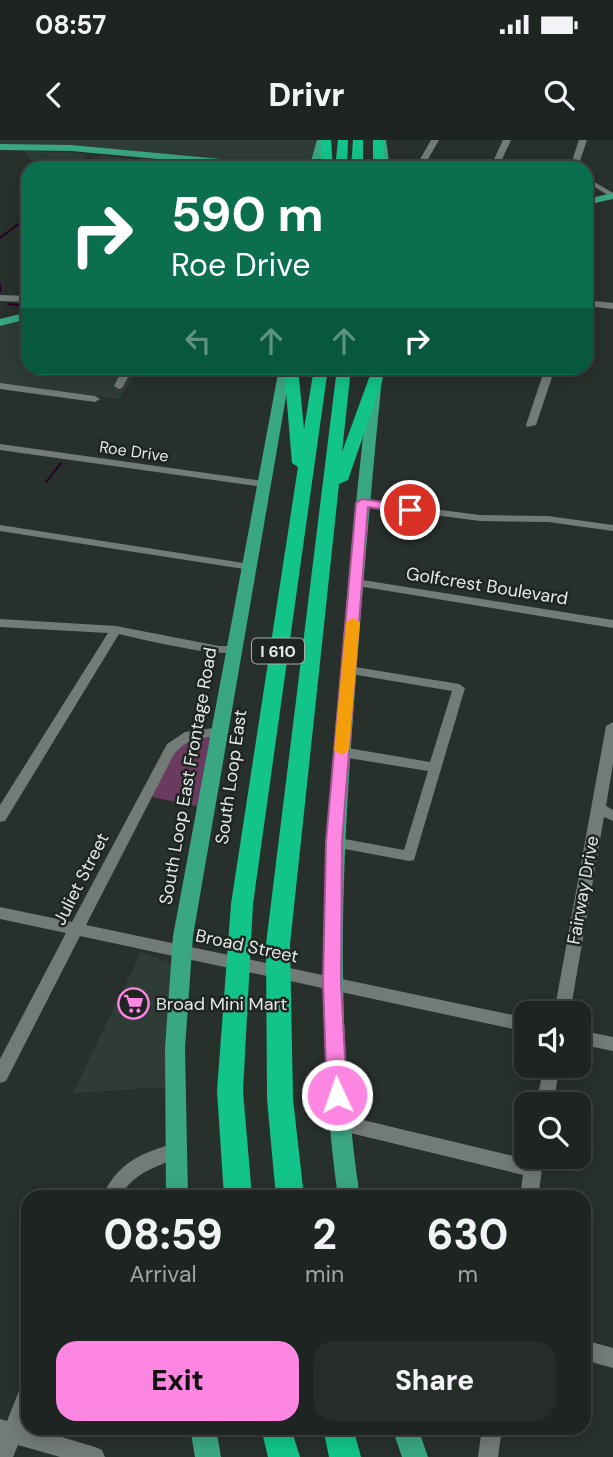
<!DOCTYPE html>
<style>
body{margin:0;font-family:"DM Sans",sans-serif;background:#262c2a;color:#f1f3f6;height:100vh;display:flex;flex-direction:column;font-size:26px;white-space:nowrap}
*{box-sizing:border-box;margin:0}
p{font-size:23px;color:#a1a4a5}
.icon{flex:none;width:38px;height:38px;fill:none;stroke:currentColor;stroke-width:2;stroke-linecap:round;stroke-linejoin:round}
.map{position:relative;flex:1;overflow:hidden}
.sheet{position:absolute;left:21px;top:1050px;width:570px;height:245px;display:flex;flex-direction:column;background:#1e2421;border-radius:21px;box-shadow:0 4px 18px #0003,0 0 0 2px #3c413f}
.sheet>*{flex:none}
.top-card{position:absolute;left:21px;top:21px;width:572px;height:214px;border-radius:21px;box-shadow:0 4px 18px #0003,0 0 0 2px #3c413f;background:#0b6e4f;color:#fff;overflow:hidden}
.controls{position:absolute;left:514px;top:861px;display:grid;gap:14px}
.controls a{display:grid;place-items:center;width:77px;height:77px;border-radius:14px;background:#1e2421;box-shadow:0 4px 18px #0003,0 0 0 2px #3c413f;font-size:35px}
.pin{position:absolute;display:grid;place-items:center;width:60px;height:60px;color:#fff;margin:-30px;border:4px solid #fff;border-radius:50%;box-shadow:0 2px 7px #0007}
.me{position:absolute;width:77px;margin:-38px;rotate:357deg;stroke-linejoin:round;filter:drop-shadow(0 0 5px #0008)}
.turn{display:flex;align-items:center;gap:24px;height:147px;padding:0 35px;font-size:32px}
.turn .icon{width:91px;height:91px;stroke-width:2.5}
.turn b{display:block;font-size:49px;line-height:60px}
.lanes{display:flex;align-items:center;height:66px;padding:0 35px;background:#0003;justify-content:center;gap:35px;direction:ltr}
.lanes .off{opacity:.35}
.eta{display:flex;justify-content:space-evenly;align-items:center;height:119px;text-align:center}
.eta b{font-size:42px;font-weight:800;line-height:49px}
.button{display:flex;gap:14px;margin-top:auto;padding:14px 35px}
.button a{flex:1;height:80px;border-radius:21px;background:#fd86e2;color:#111;font-size:28px;font-weight:800;line-height:80px;text-align:center}
.button a+a{background:#262c2a;color:#f1f3f6}
.status{display:flex;justify-content:space-between;align-items:center;height:49px;padding:0 35px;background:#1e2421;direction:ltr}
.status svg{height:19px;fill:currentColor}
header{display:flex;justify-content:space-between;align-items:center;height:91px;padding:0 35px;background:#1e2421;font-size:32px;font-weight:800}
.map>svg:first-child{display:block}
</style>
<div class="status"><b>08:57</b><svg viewBox="0 0 49 12"><path d="M0 12V9h3v3zM5 12V6h3v6zM10 12V3h3v9zM15 12V0h3v12zM26 1h20v11H26zM47 4h2v5h-2z"/></svg></div>
<header><svg class="icon" aria-label="back" viewBox="0 0 24 24"><path d="M15 5l-7 7 7 7"/></svg>Drivr<svg class="icon" aria-label="search" viewBox="0 0 24 24"><circle cx="10" cy="10" r="6"/><path d="M15 15l6 6"/></svg></header>
<div class="map">
<svg width="613" height="1317" viewBox="0 0 613 1317">
<rect width="100%" height="100%" fill="#28302c"/>
<path fill="#2e3c35" d="M 0,0 L 318,0 L 310,24 L 300,27 L 103,9 L 0,6 Z
M 24,11 L 65,12 L 88,14 L 71,28 L 62,28 L 35,25 Z
M 97,16 L 99,15 L 130,19 L 122,28 L 80,28 Z
M 28,180 L 28,228 L 130,228 L 136,234 L 119,259 L 0,244 L 0,187 Z
M 141,812 L 173,824 L 168,947 L 73,953 Z"/>
<path fill="#6a3a5f" d="M 210,596 L 215,598 L 200,667 L 152,657 L 175,609 L 182,602 Z"/>
<g fill="none" stroke-linecap="round" stroke-linejoin="round">
<path stroke="#2b0024" stroke-width="2" d="M 0,98 L 21,82 L 28,61
M 0,145 L 0,151
M 8,164 L 28,166
M 46,342 L 61,323"/>
<path fill="#737b77" fill-rule="evenodd" d="M 431,0 L 439,0 L 423,28 L 415,28 Z
M 503,0 L 511,0 L 498,28 L 490,28 Z
M 579,0 L 587,0 L 579,24 L 581,28 L 573,28 L 571,24 Z
M 586,37 L 613,53 L 613,58 L 586,42 Z
M 0,155 L 28,156 L 28,162 L 0,161 Z
M 586,160 L 613,163 L 613,169 L 586,166 Z
M 117,228 L 127,228 L 131,232 L 122,248 L 119,249 L 114,246 L 121,232 Z
M 545,228 L 555,228 L 536,285 L 527,287 L 526,285 Z
M 0,243 L 95,256 L 100,259 L 95,262 L 0,249 Z
M 0,304 L 264,341 L 269,344 L 264,347 L 0,310 Z
M 362,360 L 480,375 L 548,376 L 613,385 L 613,391 L 548,382 L 480,381 L 358,365 L 358,361 Z
M 0,385 L 250,424 L 256,427 L 250,430 L 0,391 Z
M 356,439 L 613,480 L 613,488 L 352,445 L 350,443 Z
M 0,479 L 116,486 L 219,506 L 236,506 L 242,510 C 229,521 141,499 119,494 L 5,681 L 0,682 L 0,665 L 108,493 L 0,487 Z
M 349,526 L 459,544 L 465,548 L 414,720 L 409,721 L 334,707 L 329,706 L 327,702 L 329,698 L 334,697 L 404,710 L 428,631 L 342,617 L 335,612 L 342,607 L 430,622 L 452,551 L 345,533 L 343,530 L 345,527 Z
M 613,582 L 613,624 L 606,666 L 613,670 L 613,681 L 604,677 L 570,873 L 554,873 L 606,586 Z
M 221,587 L 226,588 L 228,591 L 226,594 C 204,599 187,596 173,616 L 86,785 L 527,878 L 527,892 L 80,796 L 6,941 L 0,943 L 0,919 L 66,793 L 0,779 L 0,767 L 72,782 L 167,604 L 185,592 Z
M 579,890 L 613,897 L 613,911 L 579,904 Z
M 544,926 L 560,926 L 553,964 L 536,964 Z
M 338,974 L 526,1019 L 527,1016 L 544,1017 L 538,1057 L 520,1057 L 523,1035 L 338,990 L 332,987 L 329,982 L 332,977 Z
M 176,1003 L 182,1005 L 185,1011 L 182,1017 C 157,1026 134,1032 120,1057 L 102,1057 C 118,1022 141,1013 176,1003 Z
M 584,1200 L 613,1208 L 613,1228 L 584,1220 Z
M 28,1243 L 28,1279 L 25,1286 L 95,1307 L 102,1310 L 105,1317 L 60,1317 L 18,1305 L 13,1317 L 0,1317 L 0,1279 L 7,1281 L 21,1246 Z
M 482,1288 L 502,1288 L 498,1317 L 478,1317 Z"/>
<path fill="#39a782" fill-rule="evenodd" d="M 317,0 L 325,0 L 319,28 L 309,28 Z
M 378,0 L 386,0 L 390,28 L 380,28 Z
M 0,4 L 71,5 L 287,25 L 292,28 L 257,28 L 71,11 L 0,10 Z
M 613,53 L 613,59 L 586,65 L 586,59 Z
M 28,172 L 28,179 L 0,186 L 0,179 Z
M 279,228 L 291,228 L 193,796 L 185,908 L 188,1057 L 166,1057 L 165,908 L 173,796 Z
M 371,228 L 383,228 C 372,335 363,442 355,550 C 342,722 334,886 360,1057 L 338,1057 C 314,885 323,721 339,550 C 348,442 358,335 371,228 Z
M 190,1288 L 216,1288 L 221,1317 L 195,1317 Z
M 392,1288 L 418,1288 L 428,1317 L 402,1317 Z"/>
<path fill="#12c48a" fill-rule="evenodd" d="M 321,0 L 331,0 L 333,28 L 321,28 Z
M 338,0 L 348,0 L 347,28 L 335,28 Z
M 353,0 L 363,0 L 363,28 L 351,28 Z
M 373,0 L 383,0 L 385,28 L 373,28 Z
M 284,228 L 298,228 L 304,289 L 314,228 L 328,228 L 253,764 L 243,951 L 252,1057 L 224,1057 L 217,951 L 231,764 L 298,327 L 292,323 Z
M 337,228 L 351,228 L 342,312 L 369,238 L 376,234 L 383,238 L 348,340 L 339,344 L 290,804 L 293,959 L 304,1057 L 276,1057 L 267,959 L 266,804 Z
M 261,1288 L 291,1288 L 300,1317 L 268,1317 Z
M 323,1288 L 353,1288 L 361,1317 L 329,1317 Z"/>
</g>
<path fill="#fd86e2" stroke="#a45793" stroke-width="2" d="M 362,359 L 410,366 L 416,370 L 410,374 L 368,367 L 342,702 L 341,843 L 347,955 L 344,961 L 337,963 L 330,961 L 327,955 L 323,843 L 326,702 L 356,363 Z"/>
<path fill="#f59e0b" d="M 353,478 L 360,482 L 349,610 L 342,615 L 334,610 L 346,482 Z"/>
<defs>
<symbol id="supermarket-ring" viewBox="-11 -11 22 22"><circle r="9.5" fill="#1f2622" stroke="#fd86e2" stroke-width="1.5"/><path d="M-6-5.5h2.5l.6 2H6L4.5 2H-2.5L-4.4-4H-6ZM-1.5 3.2a1.3 1.3 0 1 0 .1 0ZM3 3.2a1.3 1.3 0 1 0 .1 0Z" fill="#fd86e2"/></symbol>
</defs>
<g fill-rule="evenodd">
<use href="#supermarket-ring" x="116" y="846" width="35" height="35"/>
</g>
<g text-anchor="middle" stroke-width="5" stroke-linejoin="round" paint-order="stroke">
<g font-size="16" fill="#e5eae8" stroke="#1f2622">
<text transform="translate(134 311) rotate(8)" y="6">Roe Drive</text>
</g>
<rect fill="#1f2622" stroke="#aaafad" stroke-width="2" x="252" y="498.5" width="52" height="25" rx="5"/>
<g font-size="16" font-weight="bold" fill="#e5eae8">
<text x="278" y="517">I 610</text>
</g>
<g font-size="18" fill="#e5eae8" stroke="#1f2622">
<text transform="translate(487 446) rotate(9)" y="6">Golfcrest Boulevard</text>
<text transform="translate(188 636) rotate(-80)" y="6">South Loop East Frontage Road</text>
<text transform="translate(231 637) rotate(-82)" y="6">South Loop East</text>
<text transform="translate(81 739) rotate(-63)" y="6">Juliet Street</text>
<text transform="translate(583 750) rotate(-80)" y="6">Fairway Drive</text>
<text transform="translate(247 806) rotate(12)" y="6">Broad Street</text>
</g>
<g font-size="18" fill="#e5eae8" stroke="#1f2622" text-anchor="start">
<text x="156" y="870">Broad Mini Mart</text>
</g>
</g>
</svg>
<div class="controls">
<a><svg class="icon" aria-label="sound" viewBox="0 0 24 24"><path d="M4 9h4l5-4v14l-5-4H4zM17 9q2 3 0 6"/></svg></a>
<a><svg class="icon" aria-label="search" viewBox="0 0 24 24"><circle cx="10" cy="10" r="6"/><path d="M15 15l6 6"/></svg></a>
</div>
<div class="pin" style="left:410px;top:370px;background:#d93025"><svg class="icon" aria-label="arrive" viewBox="0 0 24 24"><path d="M6 21V4h12l-3 4 3 4H6"/></svg></div>
<svg class="me" style="left:337px;top:955px" viewBox="-20 -20 40 40"><circle r="17" fill="#fd86e2" stroke="#fff" stroke-width="3"/><path d="M0-11L8 9 0 5-8 9z" fill="#fff"/></svg>
<div class="top-card">
<div class="turn"><svg class="icon" aria-label="right" viewBox="0 0 24 24"><path d="M7 20v-9h11M14 6l5 5-5 5"/></svg><div><b>590 m</b>Roe Drive</div></div>
<div class="lanes"><svg class="icon off" aria-label="left" viewBox="0 0 24 24"><path d="M17 20v-9H6M10 6l-5 5 5 5"/></svg><svg class="icon off" aria-label="ahead" viewBox="0 0 24 24"><path d="M12 20V5M6 11l6-6 6 6"/></svg><svg class="icon off" aria-label="ahead" viewBox="0 0 24 24"><path d="M12 20V5M6 11l6-6 6 6"/></svg><svg class="icon" aria-label="right" viewBox="0 0 24 24"><path d="M7 20v-9h11M14 6l5 5-5 5"/></svg></div>
</div>
<section class="sheet">
<div class="eta">
<div><b>08:59</b><p>Arrival</p></div>
<div><b>2</b><p>min</p></div>
<div><b>630</b><p>m</p></div>
</div>
<div class="button"><a>Exit</a><a>Share</a></div>
</section>
</div>
